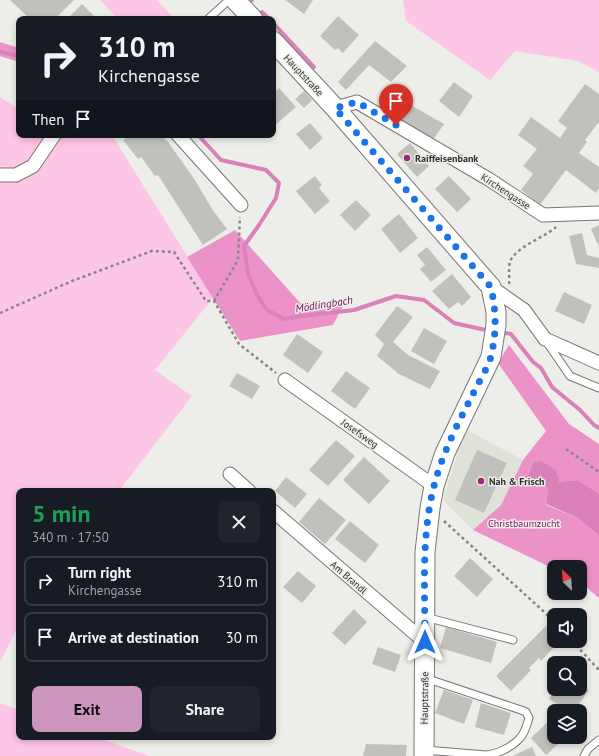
<!DOCTYPE html>
<meta charset="utf-8">
<style>
body{margin:0;font-family:"PT Sans",sans-serif;background:#20242c;color:#f1f3f6;height:100vh;display:flex;flex-direction:column;font-size:15px;white-space:nowrap}
*{box-sizing:border-box;margin:0}
p{font-size:13px;color:#9ea1a6}
.icon{flex:none;width:22px;height:22px;fill:none;stroke:currentColor;stroke-width:2;stroke-linecap:round;stroke-linejoin:round}
.map{position:relative;flex:1;overflow:hidden}
.drawer{position:absolute;left:16px;top:488px;width:260px;height:252px;display:flex;flex-direction:column;background:#171b24;border-radius:8px;box-shadow:0 2px 6px #0003}
.drawer>*{flex:none}
.banner{position:absolute;left:16px;top:16px;width:260px;height:122px;border-radius:8px;box-shadow:0 2px 6px #0003;background:#171b24;color:#f1f3f6;overflow:hidden}
.needle{width:26px;rotate:335deg}
.buttons{position:absolute;left:547px;top:560px;display:grid;gap:8px}
.buttons a{display:grid;place-items:center;width:40px;height:40px;border-radius:8px;background:#171b24;box-shadow:0 2px 6px #0003;font-size:20px}
.pin{position:absolute;display:grid;place-items:center;width:34px;height:34px;color:#fff;margin:-41px -17px;border-radius:50% 50% 50% 0;rotate:-45deg;box-shadow:0 0 4px #0007}
.pin .icon{rotate:45deg}
.me{position:absolute;width:44px;margin:-22px;rotate:0deg;stroke-linejoin:round;filter:drop-shadow(0 0 3px #0008)}
.turn{display:flex;align-items:center;gap:14px;height:84px;padding:0 16px;font-size:18px}
.turn .icon{width:52px;height:52px;stroke-width:2.5}
.turn b{display:block;font-size:28px;line-height:34px}
.then{display:flex;align-items:center;height:38px;padding:0 16px;background:#0003;gap:8px;font-size:15px}
.round{display:grid;place-items:center;flex:none;width:42px;height:42px;border-radius:8px;background:#20242c}
.summary{display:flex;align-items:center;justify-content:space-between;height:68px;padding:0 16px}
h1{font-size:24px;font-weight:600;line-height:30px;color:#1e9e55}
.cta{display:flex;gap:8px;margin-top:auto;padding:8px 16px}
.cta a{flex:1;height:46px;border-radius:8px;background:#cc96bf;color:#111;font-size:16px;font-weight:600;line-height:46px;text-align:center}
.cta a+a{background:#20242c;color:#f1f3f6}
ul{padding:0;list-style:none}
li{display:flex;align-items:center;gap:12px;height:50px;margin:0 8px 6px;padding:0 8px;border:2px solid #363941;border-radius:8px}
li div{flex:1}
li b{display:block;font-size:15px}
li em{font-style:normal}
.map>svg:first-child{display:block}
</style>
<div class="map">
<svg width="599" height="756" viewBox="0 0 599 756">
<rect width="100%" height="100%" fill="#edeeea"/>
<path fill="#dfe3d7" d="M 465,429 L 523,460 L 501,505 L 473,530 L 443,500 Z"/>
<path fill="#fdc5e6" d="M 100,0 L 157,0 L 175,19 L 118,19 Z
M 403,0 L 599,0 L 599,72 L 578,61 L 515,51 L 490,80 L 406,21 Z
M 0,97 L 19,109 L 19,135 L 112,135 L 213,298 L 155,370 L 192,396 L 119,491 L 19,491 L 19,625 L 0,662 Z
M 0,703 L 19,710 L 19,737 L 96,737 L 149,756 L 0,756 Z"/>
<path fill="#eb92c9" d="M 0,42 L 19,48 L 19,62 L 0,56 Z
M 235,230 L 303,306 L 344,304 L 333,325 L 240,341 L 187,257 Z
M 509,345 L 569,424 L 599,444 L 599,493 L 577,480 L 559,482 L 526,480 L 548,488 L 546,505 L 578,518 L 599,536 L 599,598 L 580,582 L 580,567 L 554,567 L 554,569 L 473,530 L 501,505 L 523,460 L 546,431 L 498,363 Z"/>
<path fill="#d981b8" d="M 541,461 L 556,470 L 559,482 L 577,480 L 599,493 L 599,536 L 578,518 L 546,504 L 548,488 L 526,480 L 534,462 Z"/>
<g fill="none" stroke-linecap="round" stroke-linejoin="round">
<path stroke="#d981b8" stroke-width="4" d="M 251,0 L 252,0
M 262,12 L 269,19
M 273,23 L 314,67
M 0,51 L 4,53 L 19,56
M 198,135 L 221,160 L 266,170 L 279,183 L 276,198 L 259,225 L 244,246 L 248,273 L 257,295 L 267,310 L 284,319 L 301,316 L 354,310 L 396,296 L 424,300 L 454,323 L 490,331
M 499,332 L 511,334 L 533,362 L 541,368 L 552,387 L 580,410 L 594,425 L 599,428"/>
</g>
<path fill="#c0c1bd" d="M 10,0 L 74,0 L 55,19 L 30,19 Z
M 285,0 L 313,0 L 304,14 Z
M 82,4 L 97,19 L 67,19 Z
M 338,16 L 359,35 L 343,53 L 338,48 L 335,50 L 320,36 Z
M 375,41 L 407,66 L 391,82 L 369,65 L 346,90 L 338,82 Z
M 454,82 L 473,96 L 459,117 L 439,101 Z
M 585,84 L 599,94 L 599,122 L 585,140 L 587,142 L 579,153 L 599,167 L 599,188 L 596,193 L 566,170 L 540,205 L 521,190 L 533,174 L 523,166 L 537,149 L 518,135 L 531,117 L 560,138 L 567,128 L 558,121 Z
M 279,88 L 296,107 L 273,127 L 273,94 Z
M 304,91 L 312,100 L 304,108 L 295,99 Z
M 409,104 L 444,124 L 433,140 L 401,119 Z
M 310,123 L 323,138 L 310,150 L 296,134 Z
M 131,135 L 161,135 L 168,142 L 195,180 L 212,209 L 227,229 L 203,245 L 158,175 L 155,176 L 141,157 L 138,159 L 123,140 Z
M 410,143 L 429,166 L 417,177 L 397,154 Z
M 315,176 L 322,185 L 319,188 L 330,201 L 315,214 L 296,191 Z
M 449,176 L 471,199 L 457,212 L 435,189 Z
M 356,200 L 371,215 L 355,231 L 340,215 Z
M 399,214 L 418,238 L 400,253 L 381,229 Z
M 599,225 L 599,247 L 591,229 Z
M 582,233 L 587,255 L 599,258 L 599,268 L 576,264 L 569,236 Z
M 427,247 L 446,270 L 431,282 L 420,269 L 425,265 L 417,255 Z
M 452,274 L 471,297 L 462,306 L 458,302 L 449,309 L 432,291 Z
M 564,292 L 592,305 L 584,324 L 555,311 Z
M 397,306 L 413,317 L 393,342 L 408,355 L 440,371 L 430,389 L 399,374 L 377,356 L 384,344 L 375,335 Z
M 424,328 L 447,341 L 434,364 L 411,351 Z
M 297,334 L 323,352 L 308,373 L 283,355 Z
M 346,371 L 370,388 L 355,409 L 331,391 Z
M 237,373 L 260,386 L 252,399 L 229,386 Z
M 336,440 L 355,456 L 328,486 L 309,470 Z
M 477,450 L 507,463 L 484,513 L 455,500 Z
M 364,457 L 390,481 L 369,504 L 343,480 Z
M 286,477 L 307,494 L 295,508 L 275,491 Z
M 319,498 L 346,520 L 325,544 L 299,522 Z
M 350,521 L 379,545 L 365,563 L 335,539 Z
M 470,558 L 493,579 L 477,597 L 454,576 Z
M 298,571 L 316,586 L 302,603 L 283,587 Z
M 354,609 L 367,622 L 345,645 L 332,633 Z
M 546,626 L 554,634 L 554,641 L 560,641 L 541,661 L 539,658 L 529,668 L 531,670 L 511,691 L 496,676 Z
M 446,627 L 497,642 L 491,663 L 440,648 Z
M 378,647 L 401,655 L 395,672 L 372,664 Z
M 580,685 L 589,690 L 574,711 L 568,711 L 549,699 L 555,689 L 580,689 Z
M 444,690 L 473,700 L 464,724 L 435,713 Z
M 481,703 L 511,713 L 504,735 L 475,727 Z
M 553,717 L 554,737 L 566,737 L 546,755 L 531,738 Z
M 366,744 L 407,745 L 406,756 L 363,756 Z
M 532,747 L 536,756 L 513,756 L 523,751 Z"/>
<g fill="none" stroke-linecap="round" stroke-linejoin="round">
<defs>
<path id="lane" d="M 208,19 L 229,0
M 546,341 L 570,376 L 599,388
M 425,617 L 513,640
M 425,678 L 521,710 L 526,712 L 529,718 C 527,724 525,733 520,738 C 512,747 498,754 486,755 L 425,750
M 584,756 L 588,749 L 599,740"/>
<path id="street" d="M 335,108 L 357,102 L 490,180 L 543,215 L 599,213
M 178,135 L 241,205
M 0,175 L 16,175 L 33,166 L 54,135
M 491,287 L 524,310 L 545,339 L 599,363
M 285,380 L 434,486
M 230,474 L 249,491
M 273,511 L 425,642"/>
<path id="secondary" d="M 235,0 L 253,19
M 273,41 L 335,108 L 491,287 L 496,312 L 496,325 L 491,357 L 445,453 L 434,486 L 430,508 L 425,552 L 424,756"/>
</defs>
<use href="#lane" stroke="#777874" stroke-width="9"/>
<use href="#street" stroke="#777874" stroke-width="15"/>
<use href="#secondary" stroke="#777874" stroke-width="21"/>
<path stroke="#878886" stroke-width="2.5" stroke-dasharray="3 3" stroke-linecap="butt" d="M 509,284 C 510,278 508,269 510,262 C 514,248 545,237 556,227
M 214,301 L 238,260 L 240,217
M 0,313 L 72,281 L 152,251 L 174,252 L 206,301 L 214,301 L 239,344 L 276,373
M 566,449 L 599,472
M 444,521 L 541,609 L 554,622
M 572,641 L 599,670"/>
<use href="#lane" stroke="#fff" stroke-width="7"/>
<use href="#street" stroke="#fff" stroke-width="13"/>
<use href="#secondary" stroke="#fff" stroke-width="19"/>
</g>
<g fill="none" stroke-linecap="round" stroke-linejoin="round">
<path stroke="#1a73e8" stroke-width="7" stroke-dasharray="0 12.6" d="M 396,125 L 357,102 L 335,108 L 491,287 C 496,312 497,330 491,356 C 489,366 478,383 473,394 C 458,423 442,454 434,486 C 421,536 425,590 425,642"/>
</g>
<g fill="#9f257b" stroke="#edeeea" stroke-width="1.5">
<circle cx="407" cy="158" r="4"/>
<circle cx="481" cy="481" r="4"/>
</g>
<g text-anchor="middle" stroke-width="3" stroke-linejoin="round" paint-order="stroke">
<g font-size="10" fill="#30312f" stroke="#edeeea">
<text transform="translate(304 75) rotate(47)" y="4">Hauptstraße</text>
<text transform="translate(506 191) rotate(33)" y="4">Kirchengasse</text>
<text transform="translate(360 433) rotate(35)" y="4">Josefsweg</text>
<text transform="translate(349 577) rotate(41)" y="4">Am Brandl</text>
<text transform="translate(424 698) rotate(-89)" y="4">Hauptstraße</text>
</g>
<g font-size="10" font-weight="bold" fill="#30312f" stroke="#edeeea" text-anchor="start">
<text x="415" y="162">Raiffeisenbank</text>
<text x="489" y="485">Nah &amp; Frisch</text>
</g>
<g font-size="10" fill="#7d145f" stroke="#edeeea">
<text x="524" y="527">Christbaumzucht</text>
</g>
<g font-size="11" font-style="italic" fill="#750959" stroke="#edeeea">
<text transform="translate(324 304) rotate(-9)" y="4">Mödlingbach</text>
</g>
</g>
</svg>
<div class="buttons">
<a><svg class="needle" viewBox="-14 -14 28 28"><path d="M0-13l5 13h-10z" fill="#e53935"/><path d="M0 13l5-13h-10z" fill="#9ea1a6"/></svg></a>
<a><svg class="icon" aria-label="sound" viewBox="0 0 24 24"><path d="M4 9h4l5-4v14l-5-4H4zM17 9q2 3 0 6"/></svg></a>
<a><svg class="icon" aria-label="search" viewBox="0 0 24 24"><circle cx="10" cy="10" r="6"/><path d="M15 15l6 6"/></svg></a>
<a><svg class="icon" aria-label="layers" viewBox="0 0 24 24"><path d="M12 4l9 5-9 5-9-5zM3 14l9 5 9-5"/></svg></a>
</div>
<div class="pin" style="left:396px;top:125px;background:#d93025"><svg class="icon" aria-label="arrive" viewBox="0 0 24 24"><path d="M6 21V4h12l-3 4 3 4H6"/></svg></div>
<svg class="me" style="left:425px;top:642px" viewBox="-20 -20 40 40"><path d="M0-17L14 15 0 8-14 15z" fill="#1a73e8" stroke="#fff" stroke-width="4"/></svg>
<div class="banner">
<div class="turn"><svg class="icon" aria-label="right" viewBox="0 0 24 24"><path d="M7 20v-9h11M14 6l5 5-5 5"/></svg><div><b>310 m</b>Kirchengasse</div></div>
<div class="then">Then<svg class="icon" aria-label="arrive" viewBox="0 0 24 24"><path d="M6 21V4h12l-3 4 3 4H6"/></svg></div>
</div>
<section class="drawer">
<div class="summary"><div><h1>5 min</h1><p>340 m · 17:50</p></div><a class="round"><svg class="icon" aria-label="close" viewBox="0 0 24 24"><path d="M6 6l12 12M18 6L6 18"/></svg></a></div>
<ul>
<li><svg class="icon" aria-label="right" viewBox="0 0 24 24"><path d="M7 20v-9h11M14 6l5 5-5 5"/></svg><div><b>Turn right</b><p>Kirchengasse</p></div><em>310 m</em></li>
<li><svg class="icon" aria-label="arrive" viewBox="0 0 24 24"><path d="M6 21V4h12l-3 4 3 4H6"/></svg><div><b>Arrive at destination</b></div><em>30 m</em></li>
</ul>
<div class="cta"><a>Exit</a><a>Share</a></div>
</section>
</div>
